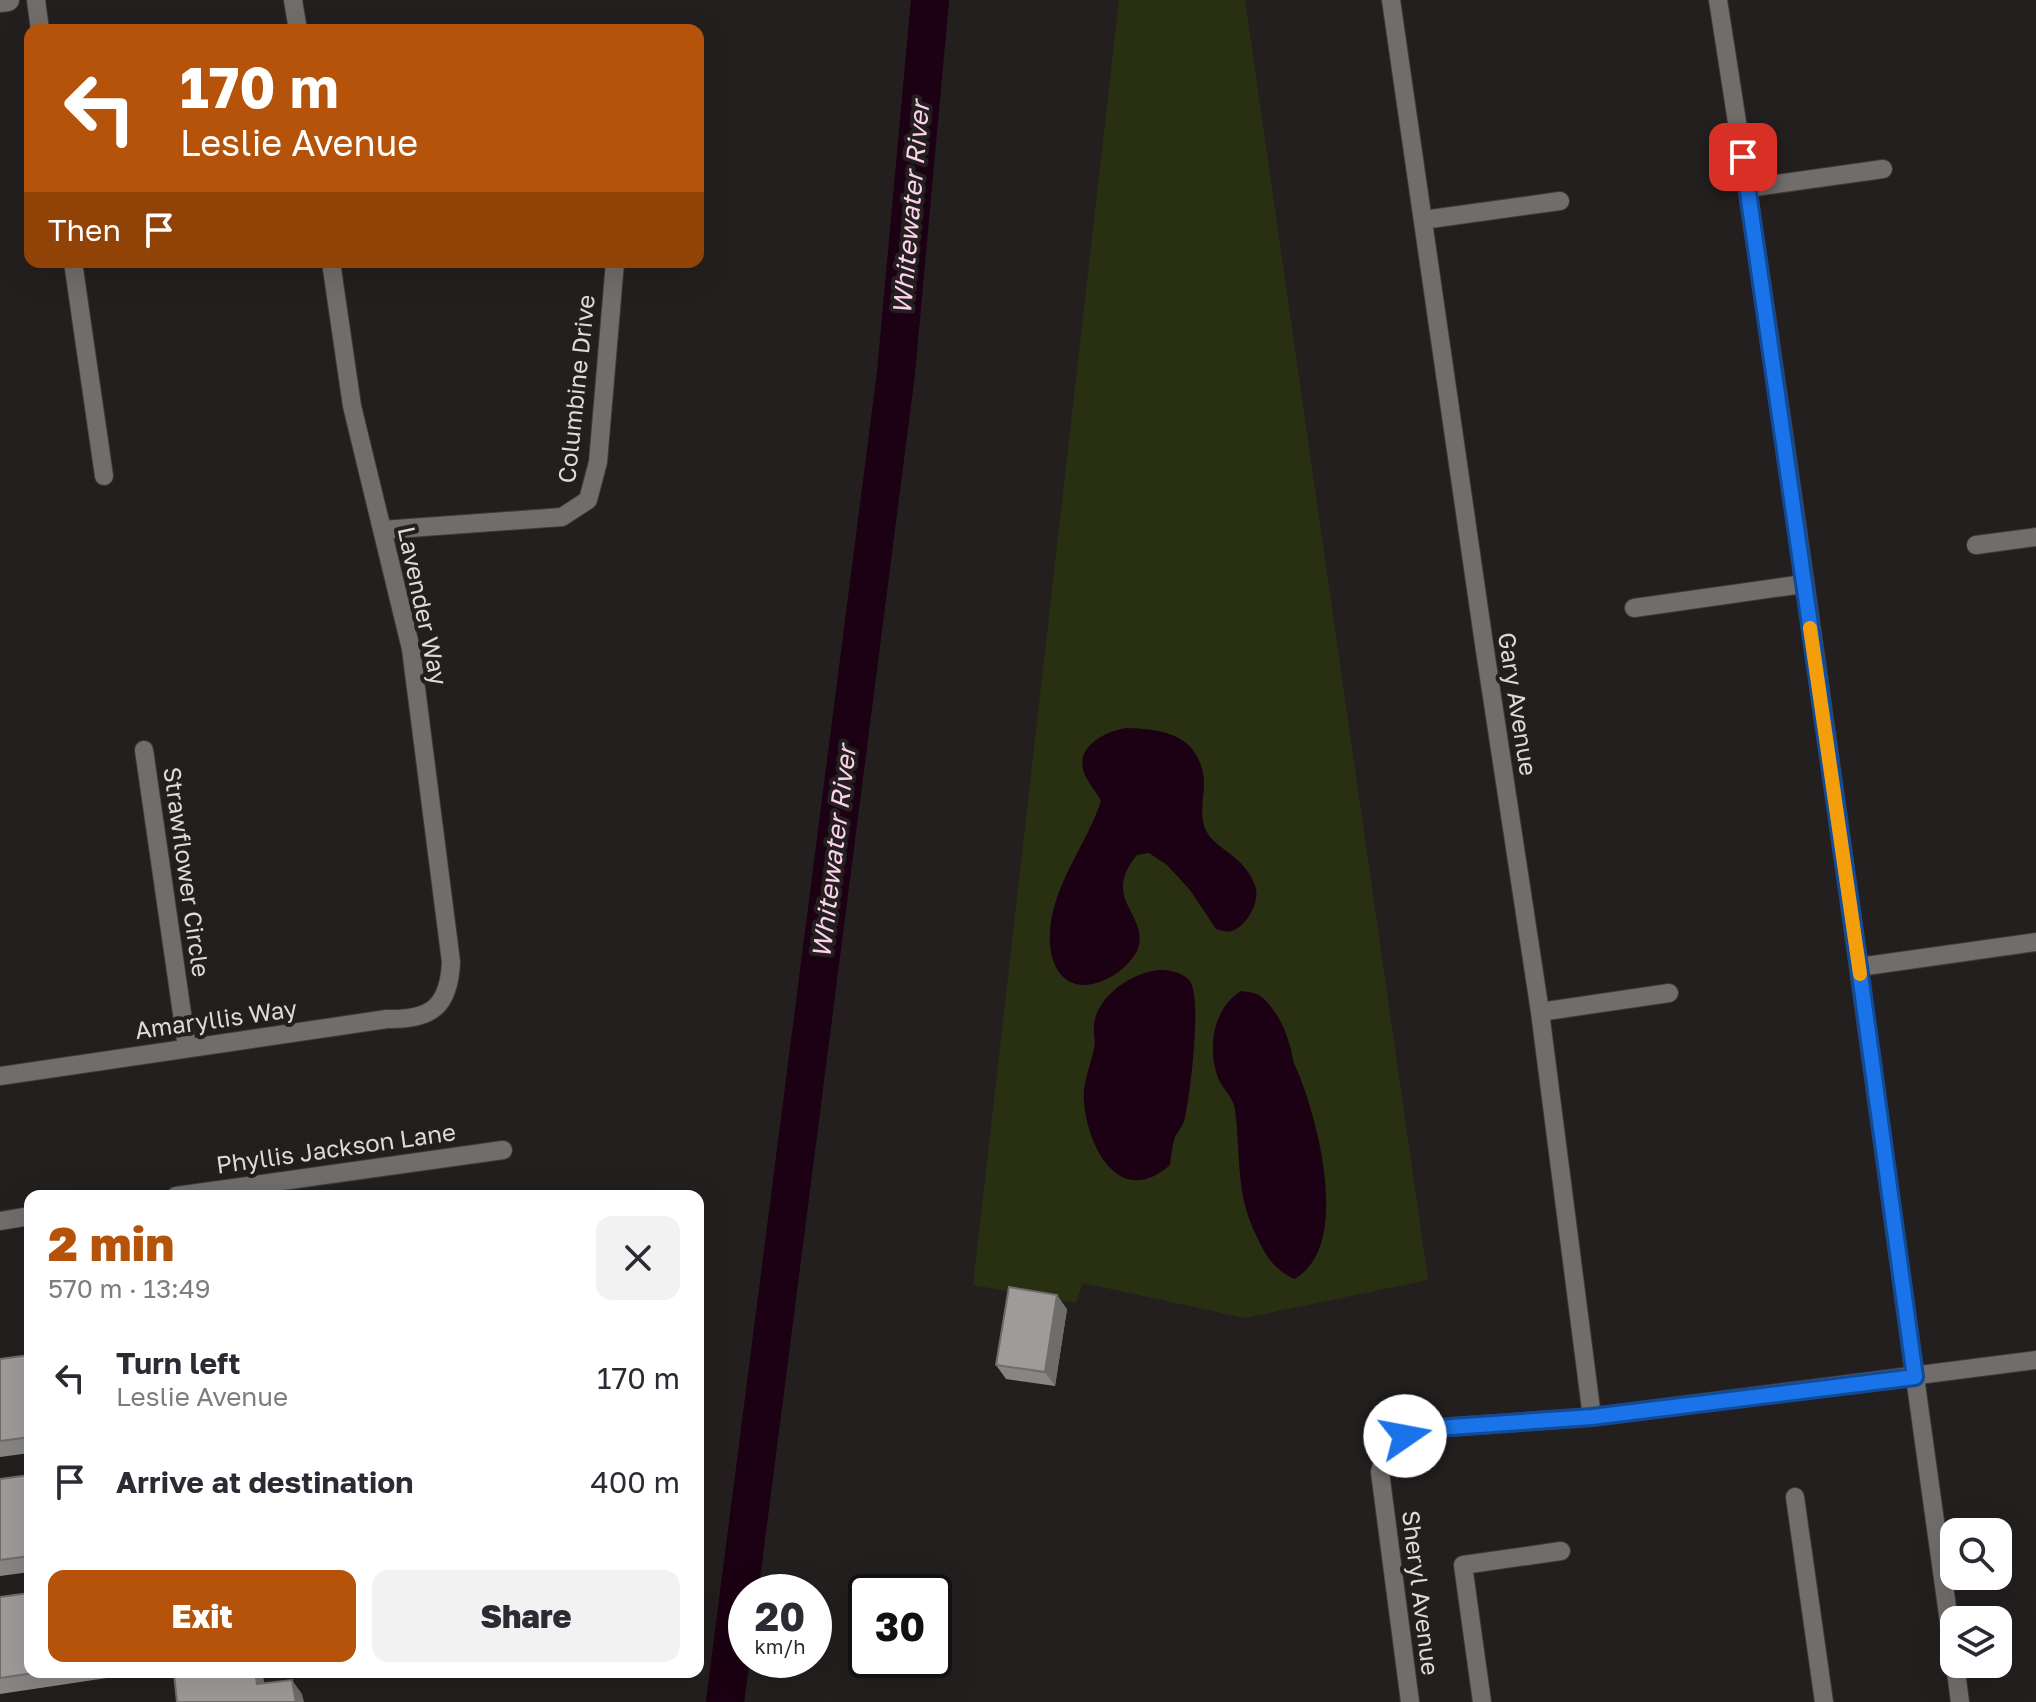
<!DOCTYPE html>
<meta charset="utf-8">
<style>
body{margin:0;font-family:"Golos Text",sans-serif;background:#f2f2f3;color:#2b2b33;height:100vh;display:flex;flex-direction:column;font-size:30px;white-space:nowrap}
*{box-sizing:border-box;margin:0}
p{font-size:26px;color:#7c7c81}
.icon{flex:none;width:44px;height:44px;fill:none;stroke:currentColor;stroke-width:2;stroke-linecap:round;stroke-linejoin:round}
.map{position:relative;flex:1;overflow:hidden}
.details{position:absolute;left:24px;top:1190px;width:680px;height:488px;display:flex;flex-direction:column;background:#fff;border-radius:16px;box-shadow:0 8px 32px #0002}
.details>*{flex:none}
.hud{position:absolute;left:24px;top:24px;width:680px;height:244px;border-radius:16px;box-shadow:0 8px 32px #0002;background:#b45309;color:#fff;overflow:hidden}
.controls{position:absolute;left:1940px;top:1518px;display:grid;gap:16px}
.controls a{display:grid;place-items:center;width:72px;height:72px;border-radius:16px;background:#fff;box-shadow:0 8px 32px #0002;font-size:40px}
.speed{position:absolute;left:728px;top:1574px;display:flex;gap:16px;font-size:40px;font-weight:700;text-align:center}
.speed>*{display:grid;place-content:center;width:104px;height:104px;border-radius:50%;background:#fff;box-shadow:0 8px 32px #0002;line-height:1}
.speed small{font-size:20px;font-weight:400}
.speed .limit{border:4px solid #111;border-radius:12px;background:#fff;color:#111}
.pin{position:absolute;display:grid;place-items:center;width:68px;height:68px;color:#fff;margin:-34px;border-radius:16px;box-shadow:0 4px 12px #0006}
.me{position:absolute;width:88px;margin:-44px;rotate:78deg;stroke-linejoin:round;filter:drop-shadow(0 0 6px #0008)}
.turn{display:flex;align-items:center;gap:28px;height:168px;padding:0 24px;font-size:36px}
.turn .icon{width:104px;height:104px;stroke-width:2.5}
.turn b{display:block;font-size:56px;line-height:68px}
.then{display:flex;align-items:center;height:76px;padding:0 24px;background:#0003;gap:16px;font-size:30px}
.round{display:grid;place-items:center;flex:none;width:84px;height:84px;border-radius:16px;background:#f2f2f3}
.summary{display:flex;align-items:center;justify-content:space-between;height:136px;padding:0 24px}
h1{font-size:48px;font-weight:800;line-height:60px;color:#b45309}
.cta{display:flex;gap:16px;margin-top:auto;padding:16px 24px}
.cta a{flex:1;height:92px;border-radius:16px;background:#b45309;color:#fff;font-size:32px;font-weight:800;line-height:92px;text-align:center}
.cta a+a{background:#f2f2f3;color:#2b2b33}
ul{padding:0;list-style:none}
li{display:flex;align-items:center;gap:24px;height:104px;padding:0 24px}
li div{flex:1}
li b{display:block;font-size:30px}
li em{font-style:normal}
.map>svg:first-child{display:block}
</style>
<div class="map">
<svg width="2036" height="1702" viewBox="0 0 2036 1702">
<rect width="100%" height="100%" fill="#221f1e"/>
<path fill="#293012" d="M 1119,0 L 1245,0 L 1428,1280 L 1245,1318 L 1083,1283 L 1076,1303 L 973,1285 Z"/>
<path fill="#1c0013" d="M 1126,728 C 1160,729 1195,733 1203,773 C 1207,793 1196,815 1208,834 C 1215,846 1238,856 1248,872 C 1251,877 1255,883 1256,889 C 1259,902 1247,925 1234,930 C 1228,933 1222,931 1216,929 L 1190,890 L 1167,865 L 1149,853 L 1137,855 C 1099,900 1152,916 1137,951 C 1133,959 1124,968 1117,973 C 1075,1001 1047,977 1050,931 C 1053,884 1087,844 1101,801 C 1097,792 1091,787 1087,779 C 1070,750 1102,732 1126,728 Z
M 1160,970 C 1170,970 1181,972 1189,980 C 1203,994 1190,1096 1185,1117 C 1184,1126 1177,1131 1174,1140 C 1172,1148 1171,1156 1170,1165 C 1120,1209 1088,1149 1084,1102 C 1082,1084 1090,1067 1094,1049 C 1096,1040 1093,1033 1094,1025 C 1097,995 1133,972 1160,970 Z
M 1241,991 C 1248,992 1258,993 1263,998 C 1277,1011 1285,1028 1290,1046 C 1292,1051 1292,1058 1294,1063 C 1316,1111 1354,1247 1294,1279 C 1272,1268 1266,1256 1256,1235 C 1235,1192 1241,1155 1235,1110 C 1233,1096 1223,1090 1218,1078 C 1207,1048 1213,1008 1241,991 Z"/>
<g fill="none" stroke-linecap="round" stroke-linejoin="round">
<path stroke="#1c0013" stroke-width="38" d="M 725,1702 L 896,373 L 930,0"/>
<defs>
<path id="minor" d="M 36,0 L 40,30
M 293,0 L 298,30
M 1391,0 L 1484,644 L 1540,1012 L 1592,1417
M 1718,0 C 1805,551 1876,1104 1954,1657
M 1748,188 L 1883,169
M 1423,220 L 1560,201
M 73,262 L 104,476
M 382,530 L 562,517 L 588,500 L 598,462 L 615,262
M 1976,545 L 2036,537
M 1634,608 L 1803,584
M 144,750 L 187,1048
M 1859,967 L 2036,942
M 1540,1012 L 1669,993
M 0,1076 L 387,1019 C 431,1020 449,1007 451,962 L 411,649 L 352,406 L 331,262
M 176,1196 L 503,1150
M 0,1221 L 30,1216
M 1795,1497 L 1824,1702
M 1955,1664 L 1960,1702
M 1410,1702 L 1380,1472 L 1388,1443 L 1422,1429 L 1592,1417 L 2036,1360
M 1482,1702 L 1463,1565 L 1561,1551"/>
<path id="tertiary" d="M 0,1 L 8,0"/>
</defs>
<use href="#minor" stroke="#3d3b3a" stroke-width="20"/>
<use href="#tertiary" stroke="#3d3b3a" stroke-width="24"/>
<use href="#minor" stroke="#706d6b" stroke-width="18"/>
<use href="#tertiary" stroke="#706d6b" stroke-width="22"/>
</g>
<path fill="#898585" d="M 1067,1309 L 1055,1386 L 1006,1379 L 996,1365 Z
M 30,1355 L 30,1453 L 0,1457 L 0,1359 Z
M 30,1475 L 30,1572 L 0,1576 L 0,1479 Z
M 0,1597 L 30,1672 L 147,1672 L 0,1694 Z"/>
<path fill="#6f6c6c" d="M 1057,1295 L 1067,1309 L 1055,1386 L 1045,1372 Z
M 255,1672 L 260,1672 L 263,1676 L 267,1698 L 257,1684 Z
M 292,1680 L 302,1694 L 304,1702 L 296,1702 Z"/>
<path fill="#9f9b9b" stroke="#6f6c6c" stroke-width="2" d="M 1009,1287 L 1057,1295 L 1045,1372 L 996,1365 Z
M 30,1355 L 30,1437 L 0,1441 L 0,1359 Z
M 30,1475 L 30,1556 L 0,1560 L 0,1479 Z
M 30,1593 L 30,1672 L 41,1672 L 0,1678 L 0,1597 Z
M 182,1672 L 255,1672 L 257,1684 L 292,1680 L 296,1702 L 177,1702 L 174,1674 Z"/>
<g fill="none" stroke-linecap="round" stroke-linejoin="round">
<defs>
<path id="route" d="M 1405,1436 L 1422,1429 L 1592,1417 L 1915,1377 L 1859,967 L 1743,157"/>
</defs>
<use href="#route" stroke="#114b97" stroke-width="20"/>
<use href="#route" stroke="#1a73e8" stroke-width="14"/>
<path stroke="#f59e0b" stroke-width="14" d="M 1810,628 L 1860,974"/>
</g>
<g text-anchor="middle" stroke-width="8" stroke-linejoin="round" paint-order="stroke">
<g font-size="24" fill="#dddbda" stroke="#221f1e">
<text transform="translate(577 389) rotate(-84)" y="8">Columbine Drive</text>
<text transform="translate(422 606) rotate(78)" y="8">Lavender Way</text>
<text transform="translate(1517 704) rotate(81)" y="8">Gary Avenue</text>
<text transform="translate(186 872) rotate(82)" y="8">Strawflower Circle</text>
<text transform="translate(216 1020) rotate(-8)" y="8">Amaryllis Way</text>
<text transform="translate(336 1149) rotate(-8)" y="8">Phyllis Jackson Lane</text>
<text transform="translate(1420 1593) rotate(83)" y="8">Sheryl Avenue</text>
</g>
<g font-size="26" font-style="italic" fill="#fed1eb" stroke="#221f1e">
<text transform="translate(911 208) rotate(-85)" y="9">Whitewater River</text>
<text transform="translate(834 852) rotate(-83)" y="9">Whitewater River</text>
</g>
</g>
</svg>
<div class="controls">
<a><svg class="icon" aria-label="search" viewBox="0 0 24 24"><circle cx="10" cy="10" r="6"/><path d="M15 15l6 6"/></svg></a>
<a><svg class="icon" aria-label="layers" viewBox="0 0 24 24"><path d="M12 4l9 5-9 5-9-5zM3 14l9 5 9-5"/></svg></a>
</div>
<div class="speed"><div>20<small>km/h</small></div><div class="limit">30</div></div>
<div class="pin" style="left:1743px;top:157px;background:#d93025"><svg class="icon" aria-label="arrive" viewBox="0 0 24 24"><path d="M6 21V4h12l-3 4 3 4H6"/></svg></div>
<svg class="me" style="left:1405px;top:1436px" viewBox="-20 -20 40 40"><circle r="19" fill="#fff"/><path d="M0-13L10 11 0 6-10 11z" fill="#1a73e8"/></svg>
<div class="hud">
<div class="turn"><svg class="icon" aria-label="left" viewBox="0 0 24 24"><path d="M17 20v-9H6M10 6l-5 5 5 5"/></svg><div><b>170 m</b>Leslie Avenue</div></div>
<div class="then">Then<svg class="icon" aria-label="arrive" viewBox="0 0 24 24"><path d="M6 21V4h12l-3 4 3 4H6"/></svg></div>
</div>
<section class="details">
<div class="summary"><div><h1>2 min</h1><p>570 m · 13:49</p></div><a class="round"><svg class="icon" aria-label="close" viewBox="0 0 24 24"><path d="M6 6l12 12M18 6L6 18"/></svg></a></div>
<ul>
<li><svg class="icon" aria-label="left" viewBox="0 0 24 24"><path d="M17 20v-9H6M10 6l-5 5 5 5"/></svg><div><b>Turn left</b><p>Leslie Avenue</p></div><em>170 m</em></li>
<li><svg class="icon" aria-label="arrive" viewBox="0 0 24 24"><path d="M6 21V4h12l-3 4 3 4H6"/></svg><div><b>Arrive at destination</b></div><em>400 m</em></li>
</ul>
<div class="cta"><a>Exit</a><a>Share</a></div>
</section>
</div>
